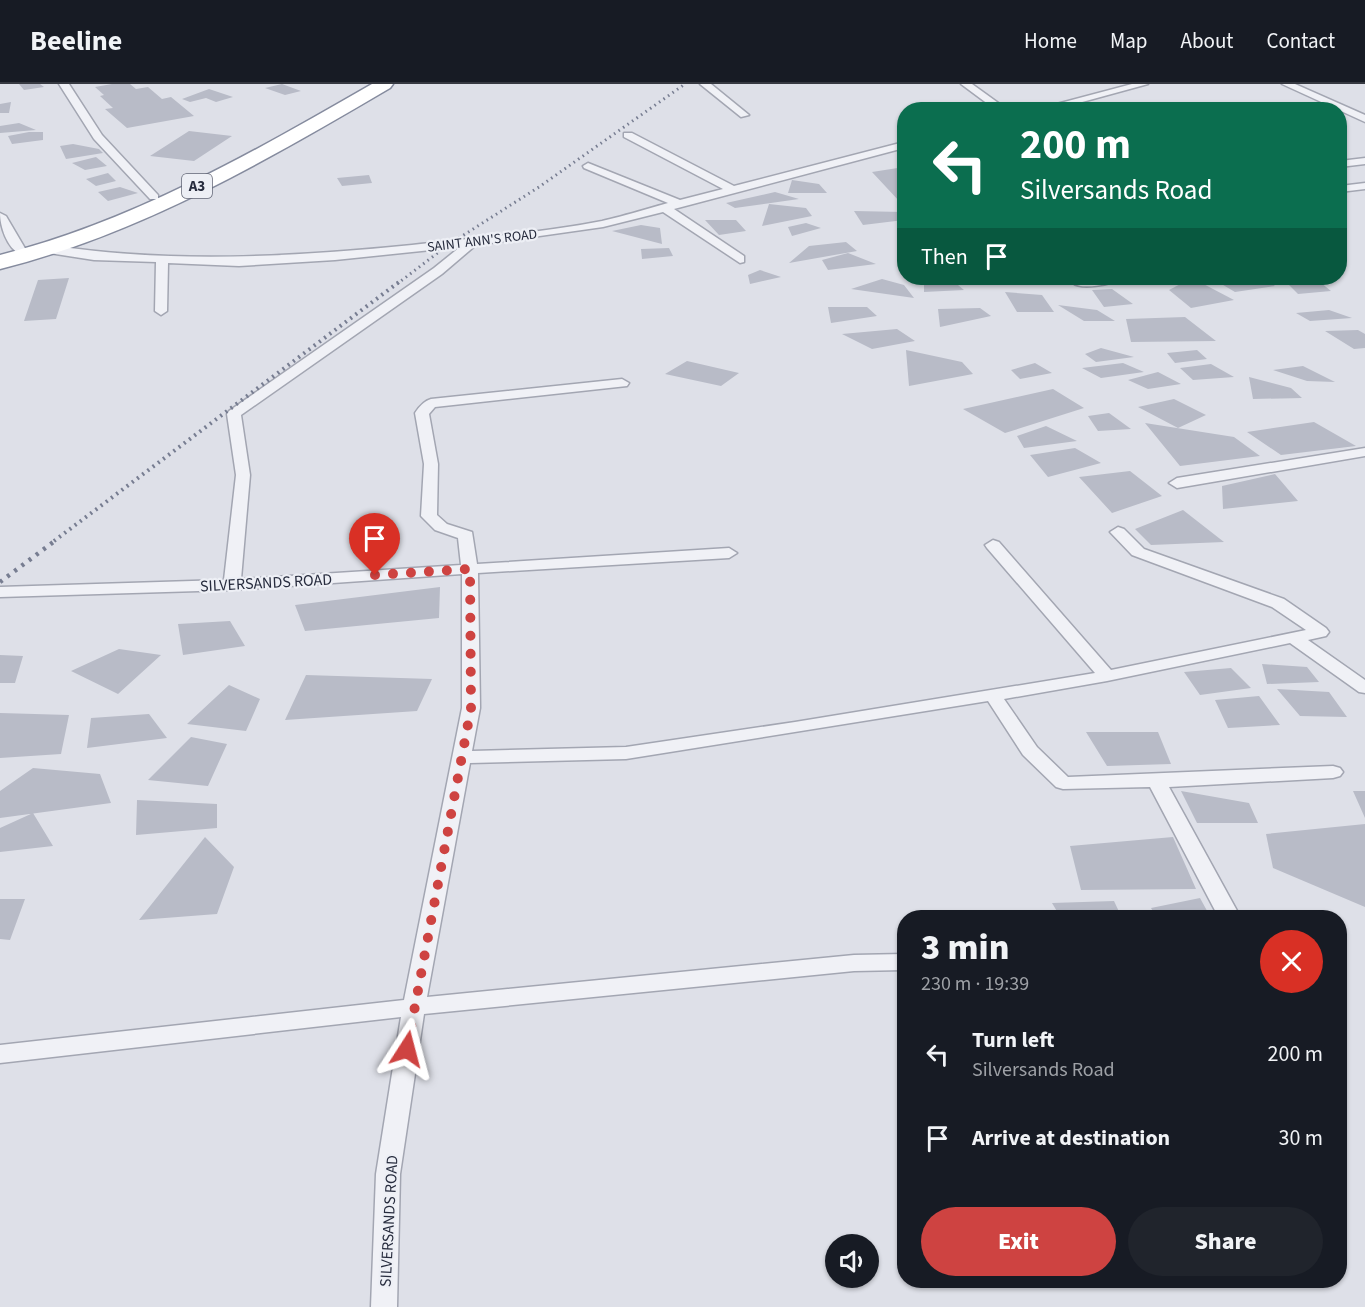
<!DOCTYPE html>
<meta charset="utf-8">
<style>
body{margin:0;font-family:"Source Sans 3",sans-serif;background:#20242c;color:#f1f3f6;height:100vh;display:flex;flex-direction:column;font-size:22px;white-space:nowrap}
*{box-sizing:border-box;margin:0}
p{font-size:20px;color:#9ea1a6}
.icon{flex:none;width:33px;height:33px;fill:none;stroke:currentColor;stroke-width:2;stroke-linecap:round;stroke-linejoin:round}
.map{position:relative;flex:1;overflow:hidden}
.details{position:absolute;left:897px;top:826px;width:450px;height:378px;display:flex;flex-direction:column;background:#171b24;border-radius:24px;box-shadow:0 2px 4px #0004}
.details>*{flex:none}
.hud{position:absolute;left:897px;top:18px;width:450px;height:183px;border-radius:24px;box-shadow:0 2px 4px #0004;background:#0b6e4f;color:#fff;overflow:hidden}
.fabs{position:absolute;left:825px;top:1150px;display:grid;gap:12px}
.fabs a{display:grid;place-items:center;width:54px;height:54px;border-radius:50%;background:#171b24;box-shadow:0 2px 4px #0004;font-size:30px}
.pin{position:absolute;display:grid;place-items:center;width:51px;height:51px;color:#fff;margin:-62px -26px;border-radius:50% 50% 50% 0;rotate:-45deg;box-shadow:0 0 6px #0007}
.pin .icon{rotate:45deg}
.me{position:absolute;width:66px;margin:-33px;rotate:9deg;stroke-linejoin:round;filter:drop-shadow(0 0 4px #0008)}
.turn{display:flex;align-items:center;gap:21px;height:126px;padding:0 24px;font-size:27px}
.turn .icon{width:78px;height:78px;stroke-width:2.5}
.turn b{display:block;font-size:42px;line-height:51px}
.then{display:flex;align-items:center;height:57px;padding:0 24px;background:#0003;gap:12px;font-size:22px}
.round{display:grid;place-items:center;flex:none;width:63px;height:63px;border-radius:32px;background:#20242c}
.headline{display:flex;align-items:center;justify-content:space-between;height:102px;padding:0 24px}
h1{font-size:36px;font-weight:800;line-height:45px}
.button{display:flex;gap:12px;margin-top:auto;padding:12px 24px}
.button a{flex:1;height:69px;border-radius:36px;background:#ce4341;color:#fff;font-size:24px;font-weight:800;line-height:69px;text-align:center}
.button a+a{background:#20242c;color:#f1f3f6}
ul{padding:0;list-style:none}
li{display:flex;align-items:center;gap:18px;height:84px;padding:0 24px}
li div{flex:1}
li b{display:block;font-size:22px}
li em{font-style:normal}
header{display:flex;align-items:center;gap:36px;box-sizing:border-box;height:84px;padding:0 30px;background:#171b24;border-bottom:2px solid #363941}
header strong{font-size:28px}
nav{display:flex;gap:33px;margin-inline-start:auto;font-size:21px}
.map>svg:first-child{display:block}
</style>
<header>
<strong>Beeline</strong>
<nav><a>Home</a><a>Map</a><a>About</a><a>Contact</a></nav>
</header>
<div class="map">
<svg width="1365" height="1223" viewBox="0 0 1365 1223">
<rect width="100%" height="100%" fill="#dee0e8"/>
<path fill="#b8bbc7" d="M 19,0 L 40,0 L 44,3 L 24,6 Z
M 112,0 L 130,0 L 136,5 L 148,3 L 162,15 L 171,13 L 194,32 L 127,44 L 105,25 L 113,24 L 100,12 L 104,11 L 95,3 Z
M 282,0 L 301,7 L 285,11 L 265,4 Z
M 209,5 L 233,13 L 216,18 L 206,14 L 190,18 L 182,15 Z
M 11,18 L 9,29 L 0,29 L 0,20 Z
M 19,39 L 36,46 L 0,49 L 0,42 Z
M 189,47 L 232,52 L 194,77 L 150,72 Z
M 29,48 L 43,48 L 43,56 L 12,60 L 8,52 Z
M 73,60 L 99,65 L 103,69 L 66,75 L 60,62 Z
M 96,73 L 107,82 L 85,86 L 72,79 Z
M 904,83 L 904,118 L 900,118 L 872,88 Z
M 108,89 L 116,97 L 96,102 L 86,95 Z
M 369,91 L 372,99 L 342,102 L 337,94 Z
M 792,96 L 819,100 L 827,109 L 788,109 Z
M 120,103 L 138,109 L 108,117 L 98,108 Z
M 775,108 L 799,115 L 735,124 L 726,119 Z
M 769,120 L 806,124 L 812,132 L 762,142 Z
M 854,127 L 903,128 L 904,136 L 863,141 Z
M 705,136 L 736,136 L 746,147 L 719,151 Z
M 806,139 L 821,144 L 792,152 L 788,143 Z
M 641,141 L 660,144 L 662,160 L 612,147 Z
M 846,158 L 857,167 L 789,179 L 809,162 Z
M 669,164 L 673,172 L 642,175 L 641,165 Z
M 848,169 L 876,180 L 828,186 L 822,176 Z
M 760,186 L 781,193 L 750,200 L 748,191 Z
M 69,194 L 56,235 L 24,237 L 38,196 Z
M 924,194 L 952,196 L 964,206 L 924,208 Z
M 1192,194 L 1234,216 L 1191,224 L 1169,206 Z
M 1216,194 L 1265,194 L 1275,202 L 1235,208 L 1213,195 Z
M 1282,194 L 1315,194 L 1331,207 L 1298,210 Z
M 882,195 L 904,201 L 914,214 L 851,205 Z
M 1112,205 L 1133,220 L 1104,223 L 1092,206 Z
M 1005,208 L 1042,211 L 1054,228 L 1017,228 Z
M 1058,221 L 1097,226 L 1115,237 L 1084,237 Z
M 828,223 L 867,223 L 877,232 L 831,239 Z
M 980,224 L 991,232 L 940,243 L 938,225 Z
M 1329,226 L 1352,234 L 1310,237 L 1296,229 Z
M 1185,233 L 1216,257 L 1131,258 L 1126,235 Z
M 897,245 L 915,257 L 872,265 L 842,250 Z
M 1358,246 L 1365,250 L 1365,264 L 1354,265 L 1325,247 Z
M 1101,264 L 1134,273 L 1096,278 L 1085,270 Z
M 906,266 L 962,278 L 973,290 L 909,302 Z
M 1197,266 L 1207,275 L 1175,279 L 1167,269 Z
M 687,277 L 739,289 L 721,302 L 665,290 Z
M 1035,279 L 1052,289 L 1020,295 L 1011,286 Z
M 1123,279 L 1144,288 L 1101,294 L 1082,284 Z
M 1211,280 L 1234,293 L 1193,296 L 1180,284 Z
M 1303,282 L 1335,298 L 1307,297 L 1273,286 Z
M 1158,288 L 1181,300 L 1148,305 L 1128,296 Z
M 1249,293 L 1291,304 L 1302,314 L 1253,315 Z
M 1053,305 L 1084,324 L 1005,349 L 963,325 Z
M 1174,315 L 1206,331 L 1178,344 L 1138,323 Z
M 1109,329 L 1131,345 L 1098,347 L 1088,332 Z
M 1314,338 L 1356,362 L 1281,371 L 1247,348 Z
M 1145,339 L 1234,353 L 1260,372 L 1180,382 Z
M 1046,342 L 1077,357 L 1024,364 L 1017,352 Z
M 1075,364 L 1101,379 L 1048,393 L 1030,371 Z
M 1130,387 L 1162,412 L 1112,429 L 1079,393 Z
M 1275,390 L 1298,417 L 1223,425 L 1222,402 Z
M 1183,426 L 1224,458 L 1151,461 L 1135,445 Z
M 440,503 L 439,534 L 305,547 L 295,521 Z
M 230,537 L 245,562 L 183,571 L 178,540 Z
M 119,565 L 161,571 L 118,610 L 71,587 Z
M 0,571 L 23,572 L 15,599 L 0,599 Z
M 1262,580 L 1307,583 L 1319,598 L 1267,600 Z
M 1231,584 L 1251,604 L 1200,611 L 1184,588 Z
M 306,591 L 432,595 L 417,627 L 285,636 Z
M 229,601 L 260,615 L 246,647 L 187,640 Z
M 1277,605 L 1329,608 L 1347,633 L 1300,632 Z
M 1259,612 L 1280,641 L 1228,644 L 1215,616 Z
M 0,629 L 69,631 L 61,670 L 0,674 Z
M 149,630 L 167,654 L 87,664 L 91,634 Z
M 1086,648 L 1158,648 L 1171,680 L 1107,682 Z
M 191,653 L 227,660 L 208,702 L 148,696 Z
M 33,684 L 100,690 L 111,719 L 0,734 L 0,707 Z
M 1181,707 L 1249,719 L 1258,739 L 1197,739 Z
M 1353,707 L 1365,707 L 1365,734 Z
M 137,716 L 217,720 L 217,744 L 136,751 Z
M 33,729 L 53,762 L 0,768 L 0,744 Z
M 1365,740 L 1365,823 L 1273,784 L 1266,750 Z
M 205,753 L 234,783 L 217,830 L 139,836 Z
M 1173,753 L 1196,805 L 1081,806 L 1070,762 Z
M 1200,814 L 1211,834 L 1157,834 L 1151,824 Z
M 0,815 L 25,815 L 10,856 L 0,855 Z
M 1114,817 L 1122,834 L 1061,834 L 1052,819 Z"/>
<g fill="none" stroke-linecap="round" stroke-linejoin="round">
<defs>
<path id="street" d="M 59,0 L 69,0 L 102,51 L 158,111 L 158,115 L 150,115 L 94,55 Z
M 700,0 L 711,0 L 749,31 L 741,33 Z
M 961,0 L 972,0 L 1008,26 L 996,26 Z
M 1132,0 L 1148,0 L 1053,26 L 1034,26 Z
M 1282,0 L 1295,0 L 1365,31 L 1365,38 Z
M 624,49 L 632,49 L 734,102 L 904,58 L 904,64 L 674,125 L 744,172 L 744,178 L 740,179 L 663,128 L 603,143 L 476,161 L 442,190 L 241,331 L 250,391 L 241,495 L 461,481 L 458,454 L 435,446 L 421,432 L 424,380 L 415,329 C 419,323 424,317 431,315 L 622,295 L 629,299 L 627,302 L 435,323 L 429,330 L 438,380 L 437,431 L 447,440 L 472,448 L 477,480 L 729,464 L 737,469 L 729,474 L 478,489 L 480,624 L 472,667 L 626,663 L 795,638 L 1095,589 L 987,464 L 985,461 L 993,456 L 999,458 L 1111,586 L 1306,546 L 1272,523 L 1132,471 L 1110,448 L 1118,443 L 1124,445 L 1144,465 L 1284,515 L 1326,544 L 1329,548 L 1326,552 L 1308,556 L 1365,596 L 1365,609 L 1359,608 L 1290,559 L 1107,597 L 1004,615 L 1037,663 L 1068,693 L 1333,682 L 1340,684 L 1343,688 L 1340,692 L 1333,694 L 1169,703 L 1241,834 L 1219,834 L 1150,703 L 1063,705 L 1056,703 L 1023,671 L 988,617 L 626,675 L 470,679 L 427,913 L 854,871 L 904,870 L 904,886 L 854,887 L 424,930 L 400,1090 L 397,1223 L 371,1223 L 376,1090 L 401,933 L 0,979 L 0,961 L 404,916 L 462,624 L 462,490 L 232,506 L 0,513 L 0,503 L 224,496 L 236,391 L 227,330 L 229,327 L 434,184 L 460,163 L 335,176 L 239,182 L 168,179 L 167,227 L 161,231 L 155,227 L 156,178 L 94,176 L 49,169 L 43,165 L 49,161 C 171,180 290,173 412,161 C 475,154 540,149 602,137 C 624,132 646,125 668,119 L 584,84 L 583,82 L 588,79 L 680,116 L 723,105 L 624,53 Z
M 1365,74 L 1365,80 L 1340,83 L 1340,77 Z
M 1365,99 L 1365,105 L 1340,108 L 1340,102 Z
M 0,129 L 6,132 L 26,166 L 24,168 L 20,170 C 7,164 0,142 0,129 Z
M 1092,194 L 1120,194 C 1112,201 1081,206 1073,199 L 1075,196 Z
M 1365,364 L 1365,372 L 1177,404 L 1169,399 L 1177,394 Z"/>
<path id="highway" d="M 372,0 L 393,0 L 390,4 C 267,76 140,150 0,185 L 0,171 C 132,138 254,68 372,0 Z"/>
</defs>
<use href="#street" stroke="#a3a6b2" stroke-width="3"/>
<use href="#highway" stroke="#858b9e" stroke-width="3"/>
<use href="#street" fill="#f0f1f6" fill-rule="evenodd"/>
<use href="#highway" fill="#fff" fill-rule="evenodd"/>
<path stroke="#777d91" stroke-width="3" stroke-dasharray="1.5 4" stroke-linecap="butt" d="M 397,200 L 448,161 L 539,103 L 685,0"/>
<path stroke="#777d91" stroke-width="4" stroke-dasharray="2 4.5" stroke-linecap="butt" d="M 54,457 L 399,198"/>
<path stroke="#777d91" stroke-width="4.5" stroke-dasharray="3 6" stroke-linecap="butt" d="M 0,498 L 56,456"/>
</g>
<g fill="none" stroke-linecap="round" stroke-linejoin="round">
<path stroke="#ce4341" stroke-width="10" stroke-dasharray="0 18" d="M 375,491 L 470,485 L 471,624 L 407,965"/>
</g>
<g text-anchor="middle" stroke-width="4.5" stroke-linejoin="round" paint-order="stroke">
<g font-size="14" fill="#272c3e" stroke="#edeff5">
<text transform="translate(482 156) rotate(-7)" y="5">SAINT ANN'S ROAD</text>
</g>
<rect fill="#edeff5" stroke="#626675" stroke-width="1.5" x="182" y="90" width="30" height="24" rx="4.5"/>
<g font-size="15" font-weight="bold" fill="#272c3e">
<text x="197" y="107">A3</text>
</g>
<g font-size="16" fill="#272c3e" stroke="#edeff5">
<text transform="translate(266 498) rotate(-3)" y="6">SILVERSANDS ROAD</text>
<text transform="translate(388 1137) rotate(-87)" y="6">SILVERSANDS ROAD</text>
</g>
</g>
</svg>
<div class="fabs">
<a><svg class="icon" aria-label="sound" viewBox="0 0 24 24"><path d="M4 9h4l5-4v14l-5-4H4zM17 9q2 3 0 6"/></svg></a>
</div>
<div class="pin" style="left:375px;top:491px;background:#d93025"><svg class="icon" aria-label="arrive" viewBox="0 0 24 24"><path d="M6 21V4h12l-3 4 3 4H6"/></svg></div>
<svg class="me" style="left:407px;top:965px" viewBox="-20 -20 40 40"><path d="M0-17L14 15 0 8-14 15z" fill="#ce4341" stroke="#fff" stroke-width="4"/></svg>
<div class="hud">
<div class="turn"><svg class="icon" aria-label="left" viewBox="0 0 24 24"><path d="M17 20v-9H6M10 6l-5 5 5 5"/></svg><div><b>200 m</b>Silversands Road</div></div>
<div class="then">Then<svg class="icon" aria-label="arrive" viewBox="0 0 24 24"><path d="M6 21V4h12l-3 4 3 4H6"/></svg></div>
</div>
<section class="details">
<div class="headline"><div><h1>3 min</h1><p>230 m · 19:39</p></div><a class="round" style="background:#d93025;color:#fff"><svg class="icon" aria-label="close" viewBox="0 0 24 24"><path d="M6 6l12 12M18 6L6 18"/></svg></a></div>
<ul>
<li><svg class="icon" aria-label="left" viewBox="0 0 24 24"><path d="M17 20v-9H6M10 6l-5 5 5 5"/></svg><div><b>Turn left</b><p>Silversands Road</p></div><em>200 m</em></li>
<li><svg class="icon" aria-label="arrive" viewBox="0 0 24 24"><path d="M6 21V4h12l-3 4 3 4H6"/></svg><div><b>Arrive at destination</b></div><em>30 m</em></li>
</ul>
<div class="button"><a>Exit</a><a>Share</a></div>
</section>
</div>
